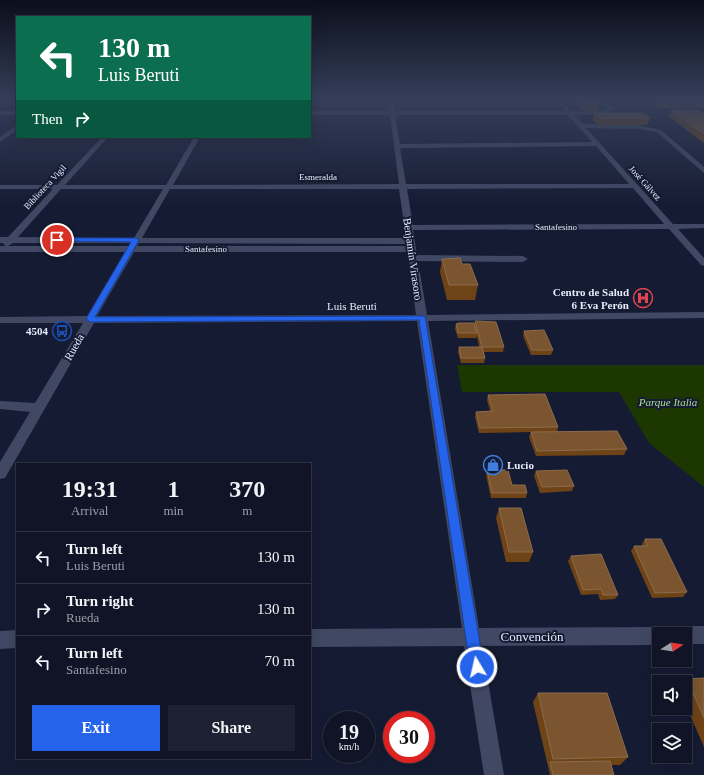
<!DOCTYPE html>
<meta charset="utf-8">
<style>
body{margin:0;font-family:Georgia,serif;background:#1e2132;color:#f1f3f6;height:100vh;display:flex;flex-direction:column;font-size:15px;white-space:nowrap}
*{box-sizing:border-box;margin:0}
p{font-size:13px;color:#9c9ea7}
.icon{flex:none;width:22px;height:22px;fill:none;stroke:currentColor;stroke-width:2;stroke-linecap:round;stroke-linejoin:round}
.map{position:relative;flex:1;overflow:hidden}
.side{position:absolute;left:16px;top:463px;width:295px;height:296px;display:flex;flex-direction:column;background:#101426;border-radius:0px;box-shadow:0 4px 16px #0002,0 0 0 1px #303343}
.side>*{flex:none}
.guide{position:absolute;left:16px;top:16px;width:295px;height:122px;border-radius:0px;box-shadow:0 4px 16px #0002,0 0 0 1px #303343;background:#0b6e4f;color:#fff;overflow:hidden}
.needle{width:26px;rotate:78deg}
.tools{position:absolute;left:652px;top:627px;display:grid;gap:8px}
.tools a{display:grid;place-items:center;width:40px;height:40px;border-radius:0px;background:#101426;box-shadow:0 4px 16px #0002,0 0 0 1px #303343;font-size:20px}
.speed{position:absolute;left:323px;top:711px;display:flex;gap:8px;font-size:20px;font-weight:700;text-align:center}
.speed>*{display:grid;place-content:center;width:52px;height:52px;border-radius:50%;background:#101426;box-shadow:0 4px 16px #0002,0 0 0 1px #303343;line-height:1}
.speed small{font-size:10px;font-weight:400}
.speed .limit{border:6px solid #d22;background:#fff;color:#111}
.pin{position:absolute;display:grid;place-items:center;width:34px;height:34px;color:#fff;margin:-17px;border:2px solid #fff;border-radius:50%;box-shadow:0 1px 4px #0007}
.me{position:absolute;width:44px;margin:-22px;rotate:351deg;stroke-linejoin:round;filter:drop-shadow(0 0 3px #0008)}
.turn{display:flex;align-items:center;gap:14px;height:84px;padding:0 16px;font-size:18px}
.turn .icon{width:52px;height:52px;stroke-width:2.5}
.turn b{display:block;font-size:28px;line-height:34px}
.then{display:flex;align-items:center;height:38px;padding:0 16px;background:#0003;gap:8px;font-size:15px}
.eta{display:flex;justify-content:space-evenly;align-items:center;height:68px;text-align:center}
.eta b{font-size:24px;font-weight:600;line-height:28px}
.cta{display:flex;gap:8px;margin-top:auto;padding:8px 16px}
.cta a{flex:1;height:46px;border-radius:0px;background:#2563eb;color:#fff;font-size:16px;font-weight:600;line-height:46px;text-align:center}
.cta a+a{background:#1e2132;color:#f1f3f6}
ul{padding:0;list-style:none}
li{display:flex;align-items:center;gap:12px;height:52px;padding:0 16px;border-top:1px solid #303343}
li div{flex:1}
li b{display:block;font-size:15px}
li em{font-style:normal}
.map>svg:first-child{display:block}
</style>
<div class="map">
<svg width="704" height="775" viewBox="0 0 704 775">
<rect width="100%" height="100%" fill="#151b32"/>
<path fill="#1c3701" d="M 457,365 L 704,365 L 704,487 L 649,443 L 619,392 L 462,392 Z"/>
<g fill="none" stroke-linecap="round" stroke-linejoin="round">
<path fill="#404863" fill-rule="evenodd" d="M 388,98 L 393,98 L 395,111 L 565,111 L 554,98 L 559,98 L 571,111 L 597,111 L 607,109 L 601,104 L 604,102 L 614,108 L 614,110 L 597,115 L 574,115 L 583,124 L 638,125 L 661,130 L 704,167 L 704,173 L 657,132 L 638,129 L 586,128 L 673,224 L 704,224 L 704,228 L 678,229 L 704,258 L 704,266 L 701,265 L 669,229 L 413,230 L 417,255 L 523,256 L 528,259 L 523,262 L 418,261 L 427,315 L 704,312 L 704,318 L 428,321 L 479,628 L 659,627 L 665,630 L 667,634 L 659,634 L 659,645 L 482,646 L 504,775 L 484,775 L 464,646 L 310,647 L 310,629 L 462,628 L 417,321 L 94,323 L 5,478 L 0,479 L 0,462 L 30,412 L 0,409 L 0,401 L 35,403 L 83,323 L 0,323 L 0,317 L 87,316 L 125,252 L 0,252 L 0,246 L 6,246 L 3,244 L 4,243 L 0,243 L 0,237 L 8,237 L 53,189 L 0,189 L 0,185 L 57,185 L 102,137 L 108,137 L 65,185 L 166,185 L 194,137 L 200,137 L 173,185 L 399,184 L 390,115 L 310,115 L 310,111 L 389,111 ZM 395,115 L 568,115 L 592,142 L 400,144 ZM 596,146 L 629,184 L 406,184 L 400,148 ZM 633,188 L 664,224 L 413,225 L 407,189 ZM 61,189 L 163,189 L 134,238 L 18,237 ZM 170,189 L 399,189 L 406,238 L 142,238 ZM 13,243 L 131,243 L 129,246 L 8,246 ZM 139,243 L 407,244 L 407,246 L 137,246 ZM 134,252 L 408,252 L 416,315 L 97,316 Z
M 0,111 L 17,111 L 17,115 L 0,115 Z
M 17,125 L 17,130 L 0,142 L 0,137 Z
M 685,626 L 704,626 L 704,644 L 685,644 L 685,634 L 677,634 L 679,629 Z
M 17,630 L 17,648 L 0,649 L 0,631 Z"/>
</g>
<path fill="#6e4316" d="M 570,98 L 595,98 L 600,102 L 597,112 L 584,112 Z
M 644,98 L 704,98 L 704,108 L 658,108 Z
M 671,110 L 704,114 L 704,143 L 669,117 Z
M 594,113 L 650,118 L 647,125 L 598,125 L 593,120 Z
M 442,259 L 462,264 L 478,285 L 475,300 L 447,300 L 440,272 Z
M 475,321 L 504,347 L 503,352 L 483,352 L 485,358 L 484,363 L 461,363 L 458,352 L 459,347 L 479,347 L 477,336 L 476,338 L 458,338 L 455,329 L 456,324 L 475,324 Z
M 524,331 L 553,350 L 551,355 L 531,355 L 523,336 Z
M 488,395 L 558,427 L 557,432 L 627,449 L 624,455 L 536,456 L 529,437 L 531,432 L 479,433 L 475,417 L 476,412 L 490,411 L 487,400 Z
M 487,470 L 512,485 L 527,493 L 526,498 L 491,498 L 486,475 Z
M 536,471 L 574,486 L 572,491 L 540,493 L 534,476 Z
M 499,508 L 533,552 L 529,562 L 506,562 L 496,518 Z
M 645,539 L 687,592 L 683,597 L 652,598 L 631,551 L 634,546 L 642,546 L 642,544 Z
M 571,556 L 618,595 L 615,599 L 600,600 L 598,594 L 581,595 L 568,561 Z
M 704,678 L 704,747 L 685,703 L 685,682 L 684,682 L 687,679 Z
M 538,693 L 628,757 L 620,765 L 611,765 L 614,775 L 550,775 L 533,702 Z"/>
<path fill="#7b552f" stroke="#8b6c4e" d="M 582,98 L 595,98 L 600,102 L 586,102 Z
M 671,110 L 698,110 L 704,114 L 704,134 Z
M 594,113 L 643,113 L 650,118 L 600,118 Z
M 460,258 L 462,264 L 470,264 L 478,285 L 449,285 L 442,259 Z
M 475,321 L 496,322 L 504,347 L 482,347 Z
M 459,323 L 474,323 L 477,333 L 458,333 L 456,324 Z
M 544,330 L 553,350 L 532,350 L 524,331 Z
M 459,347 L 482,347 L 485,358 L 461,358 Z
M 545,394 L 558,427 L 480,428 L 476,412 L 493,411 L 488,395 Z
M 617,431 L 627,449 L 537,451 L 531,432 Z
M 487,470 L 508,470 L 512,485 L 525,485 L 527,493 L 492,493 Z
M 567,470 L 574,486 L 542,487 L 536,471 Z
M 499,508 L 521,508 L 533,552 L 509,552 Z
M 645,539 L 661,539 L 687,592 L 655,593 L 634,546 L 647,546 Z
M 601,554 L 618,595 L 603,595 L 601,589 L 583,590 L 571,556 Z
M 704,678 L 704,718 L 687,679 Z
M 538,693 L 607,693 L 628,757 L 553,759 Z
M 610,761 L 614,775 L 553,775 L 550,762 Z"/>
<linearGradient id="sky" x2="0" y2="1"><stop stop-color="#0c0f1c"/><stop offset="0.48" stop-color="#353f5a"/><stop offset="1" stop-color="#353f5a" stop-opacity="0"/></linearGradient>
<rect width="704" height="206" fill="url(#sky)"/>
<path fill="#2563eb" stroke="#184099" d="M 57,238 L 136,238 L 139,240 L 95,317 L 425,316 L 484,667 L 482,672 L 477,674 L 472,672 L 470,667 L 419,320 L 90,322 L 86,319 L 131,242 L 55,241 L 54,240 Z"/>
<defs>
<symbol id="hospital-ring" viewBox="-11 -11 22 22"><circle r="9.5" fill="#151b32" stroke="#e0444e" stroke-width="1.5"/><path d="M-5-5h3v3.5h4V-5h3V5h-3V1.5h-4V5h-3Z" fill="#e0444e"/></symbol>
<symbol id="bus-ring" viewBox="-11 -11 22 22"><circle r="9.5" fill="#151b32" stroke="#1a4fb4" stroke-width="1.5"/><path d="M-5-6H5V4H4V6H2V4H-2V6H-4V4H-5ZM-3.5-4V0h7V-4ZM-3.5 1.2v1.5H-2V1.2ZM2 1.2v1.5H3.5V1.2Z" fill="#1a4fb4"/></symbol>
<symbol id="shop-ring" viewBox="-11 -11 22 22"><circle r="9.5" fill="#151b32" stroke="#3f7fe0" stroke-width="1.5"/><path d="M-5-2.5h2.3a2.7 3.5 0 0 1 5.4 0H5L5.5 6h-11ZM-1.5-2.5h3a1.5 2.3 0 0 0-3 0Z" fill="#3f7fe0"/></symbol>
</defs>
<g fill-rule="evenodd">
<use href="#hospital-ring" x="632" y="287" width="22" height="22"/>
<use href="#bus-ring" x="51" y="320" width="22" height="22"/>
<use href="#shop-ring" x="482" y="454" width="22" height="22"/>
</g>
<g text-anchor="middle" stroke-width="4" stroke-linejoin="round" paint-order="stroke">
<g font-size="9" fill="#e4eafa" stroke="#151b32">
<text x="318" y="180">Esmeralda</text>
<text transform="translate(645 183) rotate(48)" y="3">José Gálvez</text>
<text transform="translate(45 187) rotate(-47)" y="3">Biblioteca Vigil</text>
<text x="556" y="230">Santafesino</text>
<text x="206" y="252">Santafesino</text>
</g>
<g font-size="11" fill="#e4eafa" stroke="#151b32">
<text transform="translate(413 259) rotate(82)" y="4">Benjamín Virasoro</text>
<text x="352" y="310">Luis Beruti</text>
<text transform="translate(74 347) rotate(-60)" y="4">Rueda</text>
</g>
<g font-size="11" font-weight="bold" fill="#e4eafa" stroke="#151b32" text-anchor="end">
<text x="629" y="296">Centro de Salud<tspan x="629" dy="13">6 Eva Perón</tspan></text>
<text x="48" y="335">4504</text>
<text x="507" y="469" text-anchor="start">Lucio</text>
</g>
<g font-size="11" font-style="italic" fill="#afdf8f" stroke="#151b32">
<text x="668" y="406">Parque Italia</text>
</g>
<g font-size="13" fill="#e4eafa" stroke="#151b32">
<text x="532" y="641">Convención</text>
</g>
</g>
</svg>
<div class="tools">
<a><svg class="needle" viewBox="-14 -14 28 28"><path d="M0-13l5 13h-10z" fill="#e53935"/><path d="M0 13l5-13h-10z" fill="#9c9ea7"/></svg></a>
<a><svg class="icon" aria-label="sound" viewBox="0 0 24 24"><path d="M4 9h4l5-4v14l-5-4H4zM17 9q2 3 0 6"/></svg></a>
<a><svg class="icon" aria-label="layers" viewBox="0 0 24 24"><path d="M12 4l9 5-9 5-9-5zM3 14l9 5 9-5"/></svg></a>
</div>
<div class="speed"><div>19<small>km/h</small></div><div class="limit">30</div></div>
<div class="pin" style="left:57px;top:240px;background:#d93025"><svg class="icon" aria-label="arrive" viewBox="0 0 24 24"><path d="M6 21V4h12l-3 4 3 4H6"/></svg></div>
<svg class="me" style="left:477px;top:667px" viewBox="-20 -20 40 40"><circle r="17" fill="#2563eb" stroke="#fff" stroke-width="3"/><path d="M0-11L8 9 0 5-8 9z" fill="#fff"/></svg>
<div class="guide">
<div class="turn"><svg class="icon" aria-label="left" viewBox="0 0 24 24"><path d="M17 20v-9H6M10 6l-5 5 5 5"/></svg><div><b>130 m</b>Luis Beruti</div></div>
<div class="then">Then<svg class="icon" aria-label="right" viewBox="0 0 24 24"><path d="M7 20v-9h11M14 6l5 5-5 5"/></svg></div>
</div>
<section class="side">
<div class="eta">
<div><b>19:31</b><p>Arrival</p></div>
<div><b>1</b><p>min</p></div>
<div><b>370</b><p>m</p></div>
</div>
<ul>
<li><svg class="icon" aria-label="left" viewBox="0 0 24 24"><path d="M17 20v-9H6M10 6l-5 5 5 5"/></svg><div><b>Turn left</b><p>Luis Beruti</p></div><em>130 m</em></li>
<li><svg class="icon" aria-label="right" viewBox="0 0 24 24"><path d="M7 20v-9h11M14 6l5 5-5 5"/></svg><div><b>Turn right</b><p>Rueda</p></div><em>130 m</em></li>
<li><svg class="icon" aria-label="left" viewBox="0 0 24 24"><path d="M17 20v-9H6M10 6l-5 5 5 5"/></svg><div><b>Turn left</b><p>Santafesino</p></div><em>70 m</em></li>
</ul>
<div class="cta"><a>Exit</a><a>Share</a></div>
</section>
</div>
